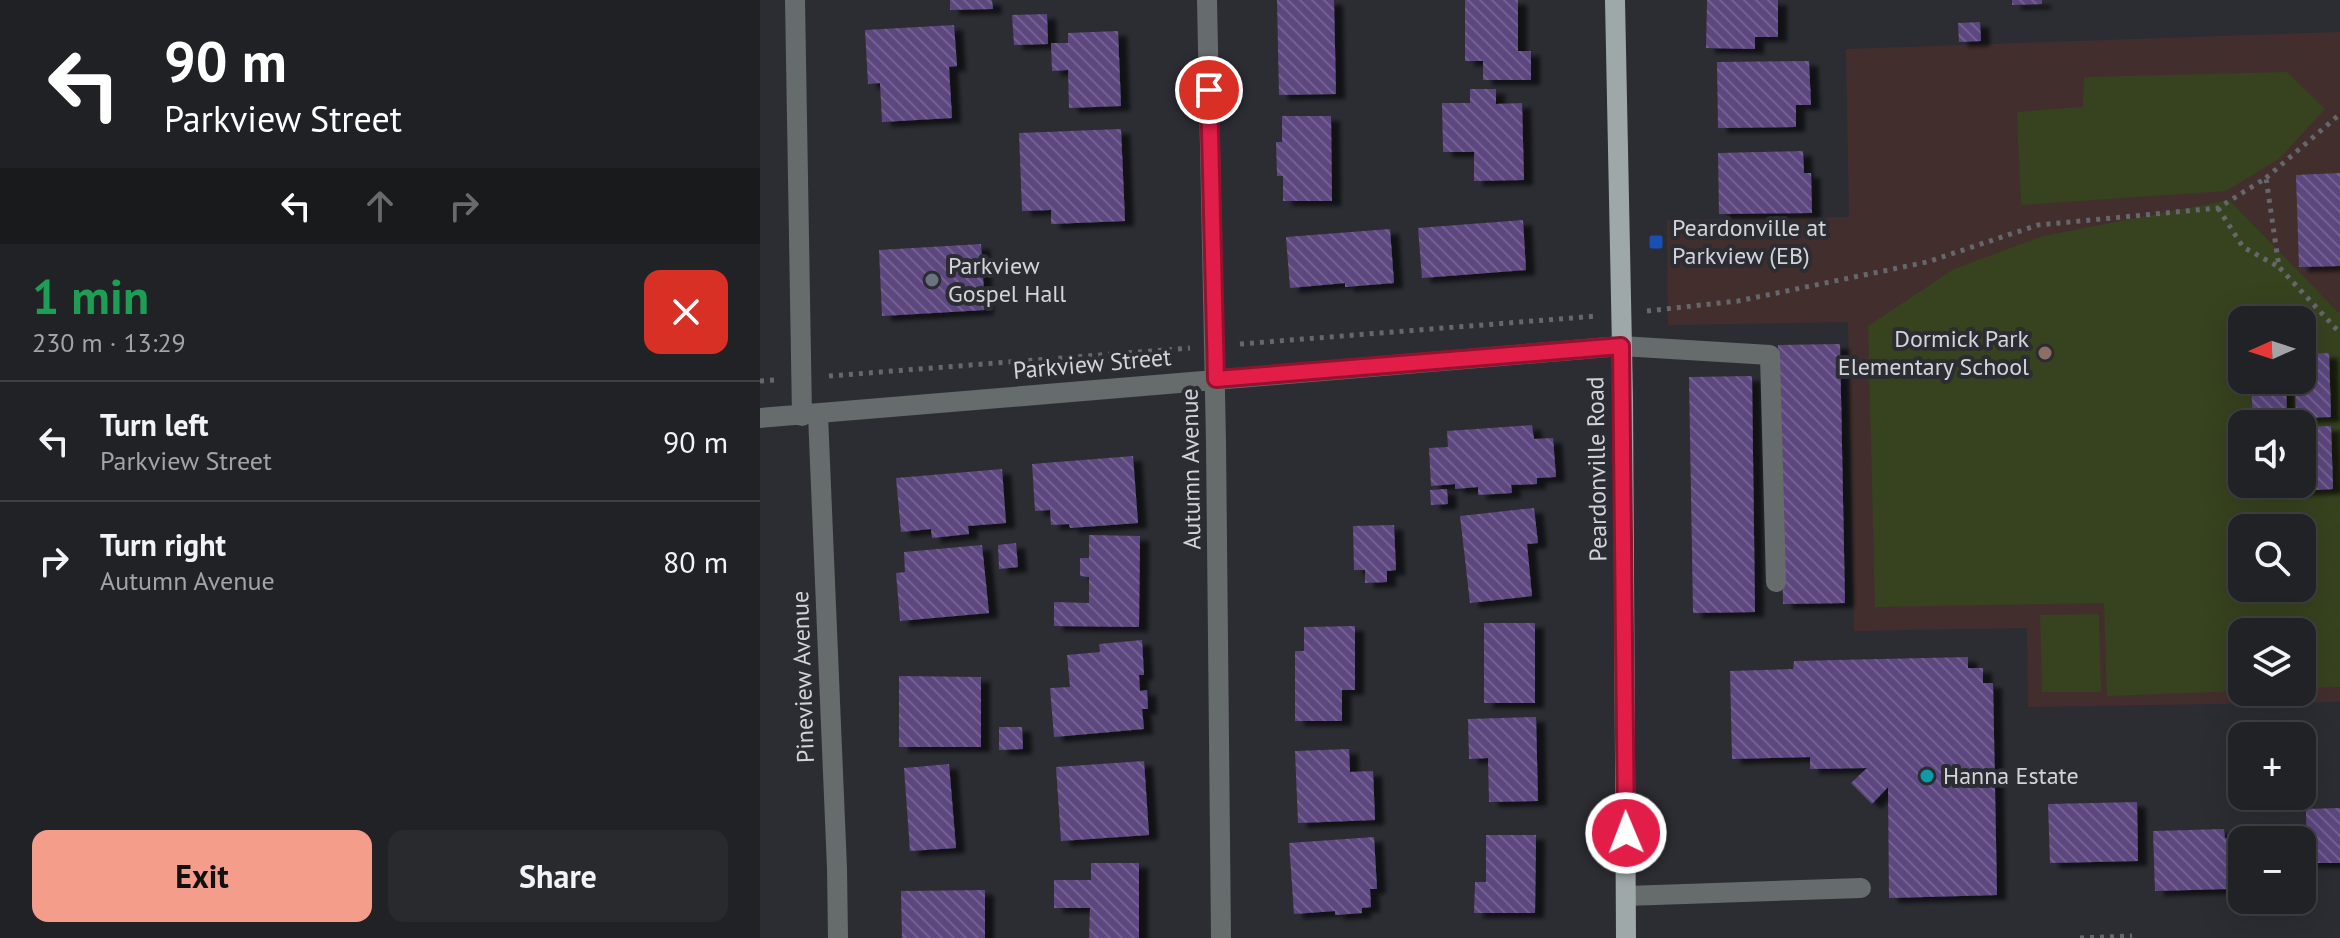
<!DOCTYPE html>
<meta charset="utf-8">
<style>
body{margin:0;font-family:"PT Sans",sans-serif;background:#282a2e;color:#f1f3f6;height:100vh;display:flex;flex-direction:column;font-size:30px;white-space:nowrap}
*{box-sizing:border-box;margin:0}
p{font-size:26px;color:#a2a4a7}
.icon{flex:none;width:44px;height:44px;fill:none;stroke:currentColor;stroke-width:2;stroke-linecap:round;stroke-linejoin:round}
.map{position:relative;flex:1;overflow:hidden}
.drawer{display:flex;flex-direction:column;background:#202226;width:760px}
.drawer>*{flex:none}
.top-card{background:#202124;color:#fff;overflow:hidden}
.needle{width:52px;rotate:267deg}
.controls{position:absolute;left:1468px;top:306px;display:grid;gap:16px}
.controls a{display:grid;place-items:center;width:88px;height:88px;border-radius:16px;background:#202226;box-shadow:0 8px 32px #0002,0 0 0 2px #3d3f43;font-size:40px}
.pin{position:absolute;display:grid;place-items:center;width:68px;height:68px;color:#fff;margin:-34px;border:4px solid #fff;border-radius:50%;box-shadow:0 2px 8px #0007}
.me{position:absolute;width:88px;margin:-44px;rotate:359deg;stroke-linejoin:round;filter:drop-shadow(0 0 6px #0008)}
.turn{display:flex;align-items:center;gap:28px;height:168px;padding:0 32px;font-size:36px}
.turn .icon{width:104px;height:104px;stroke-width:2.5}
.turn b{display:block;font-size:56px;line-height:68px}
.lanes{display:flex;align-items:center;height:76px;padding:0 32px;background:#0003;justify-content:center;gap:40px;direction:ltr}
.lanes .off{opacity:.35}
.round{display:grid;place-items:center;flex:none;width:84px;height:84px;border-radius:16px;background:#282a2e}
.headline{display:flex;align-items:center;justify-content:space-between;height:136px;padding:0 32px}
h1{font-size:48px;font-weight:700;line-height:60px;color:#1e9e55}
.primary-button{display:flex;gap:16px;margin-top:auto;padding:16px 32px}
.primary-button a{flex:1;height:92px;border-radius:16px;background:#f49d8b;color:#111;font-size:32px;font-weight:700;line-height:92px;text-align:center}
.primary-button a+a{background:#282a2e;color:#f1f3f6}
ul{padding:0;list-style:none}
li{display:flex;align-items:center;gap:24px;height:120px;padding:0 32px;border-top:2px solid #3d3f43}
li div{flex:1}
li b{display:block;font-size:30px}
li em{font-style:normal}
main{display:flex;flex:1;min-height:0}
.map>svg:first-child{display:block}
</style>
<main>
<section class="drawer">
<div class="top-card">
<div class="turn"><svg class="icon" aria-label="left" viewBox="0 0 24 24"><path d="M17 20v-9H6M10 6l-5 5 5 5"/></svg><div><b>90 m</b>Parkview Street</div></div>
<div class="lanes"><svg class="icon" aria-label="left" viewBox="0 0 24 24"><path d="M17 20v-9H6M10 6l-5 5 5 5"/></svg><svg class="icon off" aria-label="ahead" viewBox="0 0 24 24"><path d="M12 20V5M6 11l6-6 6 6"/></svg><svg class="icon off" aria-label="right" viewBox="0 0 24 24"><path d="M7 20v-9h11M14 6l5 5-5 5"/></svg></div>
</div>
<div class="headline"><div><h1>1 min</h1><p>230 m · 13:29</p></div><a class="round" style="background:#d93025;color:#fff"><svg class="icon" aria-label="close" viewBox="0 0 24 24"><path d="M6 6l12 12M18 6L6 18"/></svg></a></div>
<ul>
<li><svg class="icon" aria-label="left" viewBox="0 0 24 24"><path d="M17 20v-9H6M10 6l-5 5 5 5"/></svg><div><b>Turn left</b><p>Parkview Street</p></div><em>90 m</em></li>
<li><svg class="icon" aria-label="right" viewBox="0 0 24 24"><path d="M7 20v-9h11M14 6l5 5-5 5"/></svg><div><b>Turn right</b><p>Autumn Avenue</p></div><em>80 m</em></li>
</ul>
<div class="primary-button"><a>Exit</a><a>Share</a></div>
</section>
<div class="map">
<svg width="1580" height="938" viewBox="0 0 1580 938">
<defs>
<pattern id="building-back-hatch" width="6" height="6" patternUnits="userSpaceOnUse" patternTransform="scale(2)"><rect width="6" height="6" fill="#5c477e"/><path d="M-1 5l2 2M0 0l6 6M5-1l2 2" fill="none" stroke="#726190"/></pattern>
<filter id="shadow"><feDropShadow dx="9" dy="5" stdDeviation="2" flood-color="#0009"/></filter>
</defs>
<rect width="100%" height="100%" fill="#2b2d33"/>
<path fill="#432e2e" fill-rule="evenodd" d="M 1580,32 L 1580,702 L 1268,707 L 1267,628 L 1094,631 L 1088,322 L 908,325 L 907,220 L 1089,217 L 1086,49 ZM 1482,320 L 1542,320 L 1542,380 L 1482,380 ZM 1482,424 L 1542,424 L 1542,484 L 1482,484 ZM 1482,528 L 1542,528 L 1542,588 L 1482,588 ZM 1482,632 L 1542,632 L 1542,692 L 1482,692 Z"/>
<path fill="#37421f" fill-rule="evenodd" d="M 1527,72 L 1565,109 L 1519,159 L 1466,191 L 1261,205 L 1257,112 L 1323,107 L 1324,77 Z
M 1469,200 L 1580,314 L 1580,687 L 1542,688 L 1542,632 L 1482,632 L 1482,691 L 1347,696 L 1344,603 L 1115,607 L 1108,326 L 1194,269 L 1283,236 ZM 1482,320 L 1542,320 L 1542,380 L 1482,380 ZM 1482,424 L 1542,424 L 1542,484 L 1482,484 ZM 1482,528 L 1542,528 L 1542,588 L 1482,588 Z
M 1339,614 L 1341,692 L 1282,692 L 1280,615 Z"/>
<path fill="url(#building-back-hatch)" filter="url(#shadow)" d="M 190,0 L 232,0 L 233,9 L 190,10 Z
M 517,0 L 574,0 L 576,94 L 519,95 Z
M 705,0 L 758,0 L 758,51 L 771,51 L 771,80 L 723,80 L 723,61 L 705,61 Z
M 947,0 L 1018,0 L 1018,37 L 995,37 L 995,49 L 946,48 Z
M 1252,0 L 1282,0 L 1282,4 L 1252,5 Z
M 287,14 L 288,44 L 254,45 L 252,15 Z
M 1220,22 L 1221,41 L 1199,42 L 1198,23 Z
M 194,25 L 197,66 L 189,67 L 192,118 L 122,122 L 120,83 L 108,84 L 105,30 Z
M 358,31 L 361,106 L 309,108 L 308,70 L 292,71 L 291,43 L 308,43 L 308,33 Z
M 1049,61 L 1051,105 L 1036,105 L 1036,127 L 958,128 L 957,62 Z
M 710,89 L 736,89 L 736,104 L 762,103 L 764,180 L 714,181 L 714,152 L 683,152 L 682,103 L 710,103 Z
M 522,116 L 571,116 L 572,201 L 523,201 L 523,176 L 517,176 L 516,142 L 522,142 Z
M 361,129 L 365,221 L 291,224 L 291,210 L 262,211 L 259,133 Z
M 1043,151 L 1044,173 L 1051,173 L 1052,213 L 959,214 L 958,153 Z
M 1580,173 L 1580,266 L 1539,267 L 1536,175 Z
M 763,220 L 766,270 L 662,278 L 658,228 Z
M 630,229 L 634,283 L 585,287 L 585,283 L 530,288 L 526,237 Z
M 221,244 L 225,310 L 122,316 L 119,250 Z
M 1080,344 L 1085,603 L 1023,604 L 1018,345 Z
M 1569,353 L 1571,417 L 1536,418 L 1535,380 L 1542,380 L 1542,354 Z
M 992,376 L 995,612 L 933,613 L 929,377 Z
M 1491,380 L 1526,380 L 1527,422 L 1493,423 Z
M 772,425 L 774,439 L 793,438 L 796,477 L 777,478 L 777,484 L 751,485 L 752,493 L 718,495 L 718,487 L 695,489 L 695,484 L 671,486 L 669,448 L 688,447 L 687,431 Z
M 1571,426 L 1573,489 L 1538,491 L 1538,484 L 1542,484 L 1542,427 Z
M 373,456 L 378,523 L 310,528 L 309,524 L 291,525 L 290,510 L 275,511 L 272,464 Z
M 242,469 L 246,523 L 208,526 L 209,534 L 172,538 L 171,529 L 141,532 L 136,478 Z
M 1495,484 L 1530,484 L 1530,492 L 1495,493 Z
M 687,489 L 688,504 L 671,505 L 670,490 Z
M 774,508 L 778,543 L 767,544 L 772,596 L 710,603 L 700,516 Z
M 634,525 L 636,570 L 627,571 L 627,582 L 605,583 L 605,570 L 594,570 L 593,526 Z
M 329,535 L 380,536 L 379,627 L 294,626 L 294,602 L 329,603 L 329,577 L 320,576 L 320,558 L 329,558 Z
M 256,543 L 258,567 L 239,569 L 238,545 Z
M 222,545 L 229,613 L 140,621 L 136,573 L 145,572 L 144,552 Z
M 724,623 L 775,623 L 775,703 L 724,703 Z
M 595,626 L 595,690 L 582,690 L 582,721 L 535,721 L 535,651 L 544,651 L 544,627 Z
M 382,640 L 384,675 L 379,675 L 380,691 L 387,690 L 388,709 L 382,709 L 384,729 L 294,737 L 290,688 L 310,687 L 307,655 L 340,652 L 339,644 Z
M 1208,657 L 1208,668 L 1223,668 L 1223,683 L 1233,683 L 1237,895 L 1129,898 L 1128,787 L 1112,804 L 1091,783 L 1107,768 L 1050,769 L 1050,757 L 972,759 L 970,671 L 1033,669 L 1034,661 Z
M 139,676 L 221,677 L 221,747 L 139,747 Z
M 776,717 L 778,801 L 729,802 L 728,758 L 709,759 L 708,719 Z
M 239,727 L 262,727 L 263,749 L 239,750 Z
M 589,749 L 590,772 L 613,771 L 615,820 L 538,823 L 535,751 Z
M 384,761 L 389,835 L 301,841 L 296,767 Z
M 189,764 L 196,848 L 150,851 L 144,768 Z
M 1377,802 L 1378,861 L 1290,863 L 1288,804 Z
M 1580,808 L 1580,863 L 1547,863 L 1546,809 Z
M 1464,829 L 1465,838 L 1482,838 L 1482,881 L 1468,882 L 1468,889 L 1395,891 L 1393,831 Z
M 726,835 L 776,835 L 775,913 L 714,913 L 715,882 L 726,882 Z
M 614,837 L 617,889 L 610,889 L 611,907 L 602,908 L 602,913 L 575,915 L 575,911 L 534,914 L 529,843 Z
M 331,863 L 379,863 L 379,938 L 329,938 L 330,908 L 294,908 L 294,880 L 331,880 Z
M 225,890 L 225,938 L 142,938 L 141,891 Z"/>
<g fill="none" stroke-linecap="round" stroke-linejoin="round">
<path stroke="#65676c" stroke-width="5" stroke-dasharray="4 6" stroke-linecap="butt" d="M 1506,178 L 1580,114
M 1458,208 L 1483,247 L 1519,267
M 887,311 L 978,301 L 1167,262 L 1278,225 L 1458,208 L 1506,178 L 1519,267 L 1580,333
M 480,344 L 837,316
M 69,376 L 430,348
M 0,381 L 15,380
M 1320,938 L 1372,936"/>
<path stroke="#666b6b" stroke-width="20" d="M 35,0 L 42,416
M 447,0 L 456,442 L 461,938
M 58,415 L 77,868 L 78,938
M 0,418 L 861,346 L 1010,355 L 1016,582
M 866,896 L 1101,888"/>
<path stroke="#9fa8a8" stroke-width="20" d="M 855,0 L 863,398 L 866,938"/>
</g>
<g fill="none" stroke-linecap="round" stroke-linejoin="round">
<defs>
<path id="route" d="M 449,90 L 456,379 L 861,346 L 866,833"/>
</defs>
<use href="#route" stroke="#92132f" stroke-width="20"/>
<use href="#route" stroke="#e11d48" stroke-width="14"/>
</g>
<rect fill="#1a4fb4" stroke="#2b2d33" stroke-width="3" x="888" y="234" width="16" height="16" rx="4"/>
<circle fill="#6b7280" stroke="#2b2d33" stroke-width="3" cx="172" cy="280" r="8"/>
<circle fill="#8d6e63" stroke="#2b2d33" stroke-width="3" cx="1285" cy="353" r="8"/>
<circle fill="#0f9aa8" stroke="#2b2d33" stroke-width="3" cx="1167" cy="776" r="8"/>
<g text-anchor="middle" stroke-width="8" stroke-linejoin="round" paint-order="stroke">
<g font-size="24" fill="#d3d4d9" stroke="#2b2d33" text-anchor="start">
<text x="912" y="236">Peardonville at<tspan x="912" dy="28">Parkview (EB)</tspan></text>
<text x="188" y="274">Parkview<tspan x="188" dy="28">Gospel Hall</tspan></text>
<text x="1269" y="347" text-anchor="end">Dormick Park<tspan x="1269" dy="28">Elementary School</tspan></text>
<text x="1183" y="784">Hanna Estate</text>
</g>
<g font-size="24" fill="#d3d4d9" stroke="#2b2d33">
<text transform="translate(332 364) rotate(-5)" y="8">Parkview Street</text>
<text transform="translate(431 469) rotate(-91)" y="8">Autumn Avenue</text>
<text transform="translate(837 469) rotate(-91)" y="8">Peardonville Road</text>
<text transform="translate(43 677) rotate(-92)" y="8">Pineview Avenue</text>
</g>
</g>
</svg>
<div class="controls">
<a><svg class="needle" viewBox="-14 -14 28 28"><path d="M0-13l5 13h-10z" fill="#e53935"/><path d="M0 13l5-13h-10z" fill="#a2a4a7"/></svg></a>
<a><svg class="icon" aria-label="sound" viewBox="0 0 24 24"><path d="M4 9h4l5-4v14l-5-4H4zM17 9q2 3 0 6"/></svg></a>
<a><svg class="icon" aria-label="search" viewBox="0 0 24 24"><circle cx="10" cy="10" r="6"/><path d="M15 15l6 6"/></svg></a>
<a><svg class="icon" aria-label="layers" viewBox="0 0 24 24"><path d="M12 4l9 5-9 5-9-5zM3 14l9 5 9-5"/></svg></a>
<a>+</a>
<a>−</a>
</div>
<div class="pin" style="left:449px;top:90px;background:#d93025"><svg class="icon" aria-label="arrive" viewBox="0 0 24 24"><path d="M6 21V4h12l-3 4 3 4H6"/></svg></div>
<svg class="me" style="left:866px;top:833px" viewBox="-20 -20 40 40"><circle r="17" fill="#e11d48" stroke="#fff" stroke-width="3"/><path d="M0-11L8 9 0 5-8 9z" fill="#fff"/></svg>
</div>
</main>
